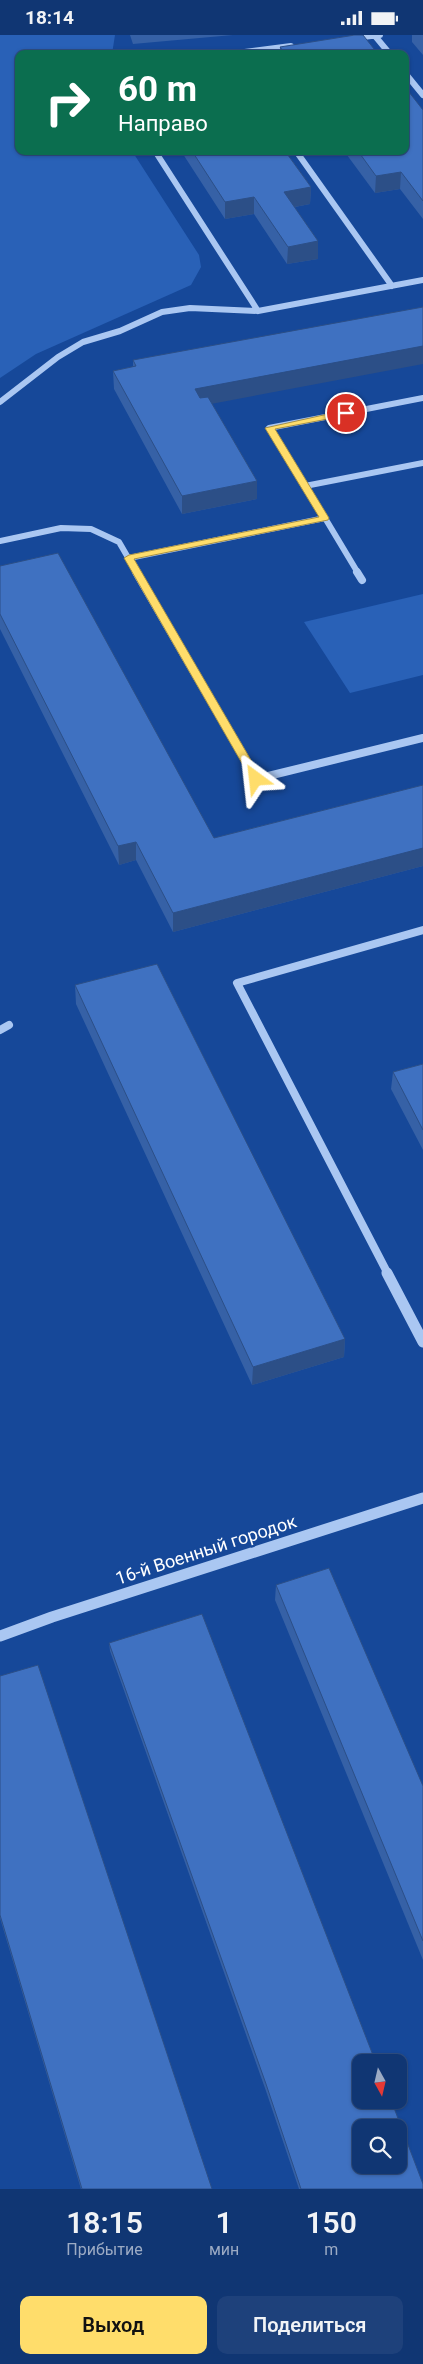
<!DOCTYPE html>
<html lang="ru">
<meta charset="utf-8">
<style>
body{margin:0;font-family:Roboto,sans-serif;background:#1e417b;color:#f1f3f6;height:100vh;display:flex;flex-direction:column;font-size:19px;white-space:nowrap}
*{box-sizing:border-box;margin:0}
p{font-size:16px;color:#9cabc4}
.icon{flex:none;width:28px;height:28px;fill:none;stroke:currentColor;stroke-width:2;stroke-linecap:round;stroke-linejoin:round}
.map{position:relative;height:2154px;overflow:hidden}
.details{display:flex;flex-direction:column;background:#103673;flex:1}
.details>*{flex:none}
.hud{position:absolute;left:15px;top:15px;width:394px;height:105px;border-radius:10px;box-shadow:0 1px 4px #0004,0 0 0 1px #305085;background:#0b6e4f;color:#fff;overflow:hidden}
.needle{width:32px;rotate:172deg}
.fabs{position:absolute;left:352px;top:2019px;display:grid;gap:10px}
.fabs a{display:grid;place-items:center;width:55px;height:55px;border-radius:10px;background:#103673;box-shadow:0 1px 4px #0004,0 0 0 1px #305085;font-size:25px}
.pin{position:absolute;display:grid;place-items:center;width:42px;height:42px;color:#fff;margin:-21px;border:2px solid #fff;border-radius:50%;box-shadow:0 1px 5px #0007}
.me{position:absolute;width:55px;margin:-28px;rotate:330deg;stroke-linejoin:round;filter:drop-shadow(0 0 4px #0008)}
.turn{display:flex;align-items:center;gap:18px;height:105px;padding:0 20px;font-size:22px}
.turn .icon{width:65px;height:65px;stroke-width:2.5}
.turn b{display:block;font-size:35px;line-height:42px}
.eta{display:flex;justify-content:space-evenly;align-items:center;height:85px;text-align:center}
.eta b{font-size:30px;font-weight:600;line-height:35px}
.button{display:flex;gap:10px;margin-top:auto;padding:10px 20px}
.button a{flex:1;height:58px;border-radius:10px;background:#ffdd6b;color:#111;font-size:20px;font-weight:600;line-height:58px;text-align:center}
.button a+a{background:#1e417b;color:#f1f3f6}
.status{display:flex;justify-content:space-between;align-items:center;height:35px;padding:0 25px;background:#103673;direction:ltr}
.status svg{height:14px;fill:currentColor}
.map>svg:first-child{display:block}
</style>
<div class="status"><b>18:14</b><svg viewBox="0 0 49 12"><path d="M0 12V9h3v3zM5 12V6h3v6zM10 12V3h3v9zM15 12V0h3v12zM26 1h20v11H26zM47 4h2v5h-2z"/></svg></div>
<div class="map">
<svg width="423" height="2154" viewBox="0 0 423 2154">
<rect width="100%" height="100%" fill="#164899"/>
<path fill="#2961b7" d="M 0,0 L 115,0 L 112,19 L 19,19 L 19,116 L 132,116 L 199,220 L 201,232 L 191,250 L 36,319 L 0,343 Z
M 423,559 L 423,640 L 350,658 L 304,587 Z"/>
<g fill="none" stroke-linecap="round" stroke-linejoin="round">
<path stroke="#aac7f2" stroke-width="6" d="M 375,1 L 390,19
M 354,3 L 380,0
M 229,19 L 291,11
M 405,38 L 423,60
M 155,116 L 258,276
M 296,116 L 392,251
M 0,367 L 58,322 L 83,307 L 120,296 L 162,277 L 190,273 L 258,276 L 423,245
M 305,451 L 423,428
M 325,483 L 358,538
M 0,506 L 61,493 L 91,494 L 119,507 L 137,538
M 129,523 L 325,483 L 269,393 L 423,363"/>
<path stroke="#aac7f2" stroke-width="8" d="M 136,537 L 256,744 L 423,703
M 357,537 L 362,545
M 0,995 L 9,990
M 388,1239 L 237,948 L 423,895"/>
<path stroke="#aac7f2" stroke-width="11" d="M 387,1238 L 423,1307
M 0,1601 L 52,1582 L 423,1463"/>
</g>
<path fill="#3661a6" d="M 130,0 L 233,0 L 133,9 Z
M 412,0 L 423,0 L 423,20 L 412,7 Z
M 280,12 L 378,19 L 280,19 Z
M 423,75 L 423,184 L 400,154 L 375,158 L 344,116 L 405,116 Z
M 181,116 L 285,116 L 311,152 L 310,169 L 295,172 L 318,224 L 287,229 L 254,179 L 225,184 Z
M 133,325 L 212,369 L 257,446 L 257,464 L 182,479 L 114,354 L 113,336 L 133,332 Z
M 0,531 L 214,803 L 423,831 L 173,897 L 136,825 L 119,830 L 0,594 Z
M 75,950 L 345,1304 L 344,1322 L 252,1350 L 76,969 Z
M 423,1029 L 423,1115 L 391,1054 L 393,1037 Z
M 276,1550 L 423,1751 L 423,1925 L 275,1565 Z
M 109,1608 L 423,2154 L 299,2154 L 266,2056 L 110,1616 Z
M 0,1641 L 212,2154 L 81,2154 L 0,1883 Z"/>
<path fill="#2c4f87" d="M 401,137 L 400,154 L 375,158 L 376,141 Z
M 311,152 L 310,169 L 284,174 L 284,157 Z
M 254,162 L 254,179 L 225,184 L 225,167 Z
M 318,206 L 318,224 L 287,229 L 288,212 Z
M 423,311 L 423,329 L 195,372 L 195,354 Z
M 257,446 L 257,464 L 182,479 L 182,461 Z
M 136,807 L 136,825 L 119,830 L 118,811 Z
M 423,813 L 423,831 L 173,897 L 173,878 Z
M 345,1304 L 344,1322 L 252,1350 L 253,1332 Z"/>
<path fill="#3f71c1" stroke="#2c4f87" fill-rule="evenodd" d="M 355,0 L 363,0 L 378,19 L 285,19 L 280,12 Z
M 405,52 L 423,75 L 423,166 L 401,137 L 376,141 L 358,116 L 405,116 Z
M 192,116 L 285,116 L 311,152 L 284,157 L 318,206 L 288,212 L 254,162 L 225,167 Z
M 423,272 L 423,311 L 195,354 L 200,363 L 208,362 L 257,446 L 182,461 L 113,336 L 136,331 L 133,325 Z
M 58,518 L 214,803 L 423,750 L 423,813 L 173,878 L 136,807 L 118,811 L 0,579 L 0,531 Z
M 157,929 L 345,1304 L 253,1332 L 75,950 Z
M 423,1029 L 423,1095 L 393,1037 Z
M 329,1533 L 423,1751 L 423,1906 L 276,1550 Z
M 202,1579 L 376,2028 L 361,2028 L 361,2065 L 391,2065 L 423,2149 L 423,2154 L 301,2154 L 266,2049 L 109,1608 ZM 361,2092 L 399,2092 L 399,2130 L 361,2130 Z
M 38,1630 L 212,2154 L 82,2154 L 0,1880 L 0,1641 Z"/>
<path fill="#ffdd6b" stroke="#a69046" d="M 346,375 L 351,378 L 349,380 L 275,394 L 329,483 L 328,485 L 134,524 L 262,744 L 256,748 L 251,744 L 124,523 L 129,520 L 319,482 L 265,393 Z"/>
<g text-anchor="middle" stroke-width="4.5" stroke-linejoin="round" paint-order="stroke">
<g font-size="18" fill="#fff" stroke="#164899">
<text transform="translate(206 1515) rotate(-18)" y="6">16-й Военный городок</text>
</g>
</g>
</svg>
<div class="fabs">
<a><svg class="needle" viewBox="-14 -14 28 28"><path d="M0-13l5 13h-10z" fill="#e53935"/><path d="M0 13l5-13h-10z" fill="#9cabc4"/></svg></a>
<a><svg class="icon" aria-label="search" viewBox="0 0 24 24"><circle cx="10" cy="10" r="6"/><path d="M15 15l6 6"/></svg></a>
</div>
<div class="pin" style="left:346px;top:378px;background:#d93025"><svg class="icon" aria-label="arrive" viewBox="0 0 24 24"><path d="M6 21V4h12l-3 4 3 4H6"/></svg></div>
<svg class="me" style="left:256px;top:744px" viewBox="-20 -20 40 40"><path d="M0-17L14 15 0 8-14 15z" fill="#ffdd6b" stroke="#fff" stroke-width="4"/></svg>
<div class="hud">
<div class="turn"><svg class="icon" aria-label="right" viewBox="0 0 24 24"><path d="M7 20v-9h11M14 6l5 5-5 5"/></svg><div><b>60 m</b>Направо</div></div>
</div>
</div>
<section class="details">
<div class="eta">
<div><b>18:15</b><p>Прибытие</p></div>
<div><b>1</b><p>мин</p></div>
<div><b>150</b><p>m</p></div>
</div>
<div class="button"><a>Выход</a><a>Поделиться</a></div>
</section>
